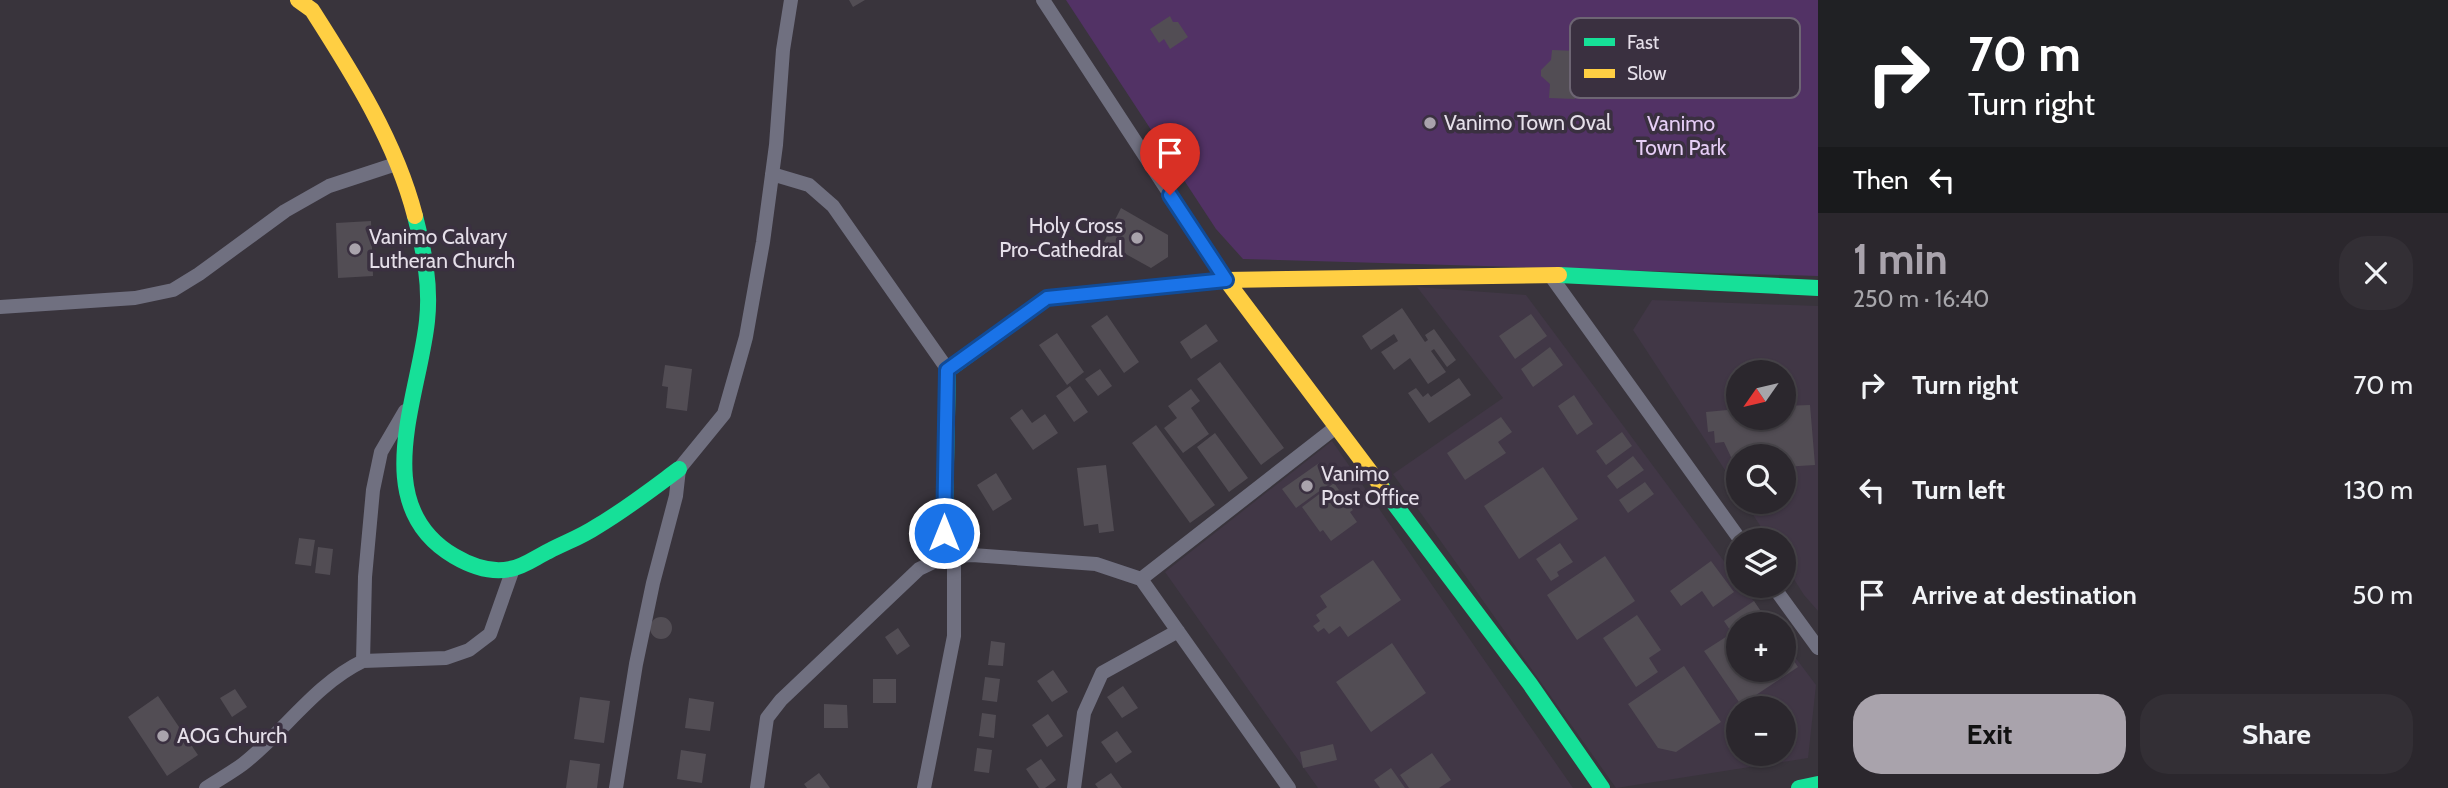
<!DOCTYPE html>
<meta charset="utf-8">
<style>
body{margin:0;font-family:Cabin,sans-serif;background:#332f35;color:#f1f3f6;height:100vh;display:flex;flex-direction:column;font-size:26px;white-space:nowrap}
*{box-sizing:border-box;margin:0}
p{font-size:23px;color:#a6a5aa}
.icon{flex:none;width:38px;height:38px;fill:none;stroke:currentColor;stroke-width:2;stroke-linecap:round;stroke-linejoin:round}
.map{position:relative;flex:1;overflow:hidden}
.drawer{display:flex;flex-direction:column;background:#2b272d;width:630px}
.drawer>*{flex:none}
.hud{background:#202124;color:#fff;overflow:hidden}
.needle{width:46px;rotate:236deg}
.fabs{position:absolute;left:1726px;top:360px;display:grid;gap:14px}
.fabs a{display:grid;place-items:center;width:70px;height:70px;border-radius:50%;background:#2b272d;box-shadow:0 2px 5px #0004,0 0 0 2px #474449;font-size:35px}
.pin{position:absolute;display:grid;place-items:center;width:60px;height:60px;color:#fff;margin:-72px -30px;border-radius:50% 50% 50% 0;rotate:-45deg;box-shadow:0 0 7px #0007}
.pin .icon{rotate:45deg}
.me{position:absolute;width:77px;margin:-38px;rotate:0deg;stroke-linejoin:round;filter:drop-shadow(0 0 5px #0008)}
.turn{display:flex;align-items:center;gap:24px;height:147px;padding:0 35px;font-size:32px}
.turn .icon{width:91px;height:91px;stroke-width:2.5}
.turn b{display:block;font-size:49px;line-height:60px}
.then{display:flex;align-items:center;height:66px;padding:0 35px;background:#0003;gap:14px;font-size:26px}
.round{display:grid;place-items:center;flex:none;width:74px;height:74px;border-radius:28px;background:#332f35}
.summary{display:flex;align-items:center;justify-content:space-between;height:119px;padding:0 35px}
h1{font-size:42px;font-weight:700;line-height:52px;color:#a9a3ac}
.button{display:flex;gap:14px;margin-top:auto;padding:14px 35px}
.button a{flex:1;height:80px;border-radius:28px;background:#a9a3ac;color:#111;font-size:28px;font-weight:700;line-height:80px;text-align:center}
.button a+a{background:#332f35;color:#f1f3f6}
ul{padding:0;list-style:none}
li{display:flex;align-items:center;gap:21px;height:105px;padding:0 35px}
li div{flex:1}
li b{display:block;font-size:26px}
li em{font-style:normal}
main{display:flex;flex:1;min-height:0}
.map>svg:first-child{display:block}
</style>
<main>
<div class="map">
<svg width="1818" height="788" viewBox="0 0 1818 788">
<rect width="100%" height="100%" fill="#39343c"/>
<path fill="#413746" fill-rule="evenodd" d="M 1417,287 L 1526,295 L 1738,580 L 1738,586 L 1743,586 L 1771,625 L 1738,625 L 1738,670 L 1783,670 L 1783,641 L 1816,685 L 1808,758 L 1616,788 L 1393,474 L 1503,398 ZM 1738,709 L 1783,709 L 1783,754 L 1738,754 Z
M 1652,300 L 1818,306 L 1818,611 L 1804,595 L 1783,562 L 1783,541 L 1770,541 L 1745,502 L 1783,502 L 1783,457 L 1738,457 L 1738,490 L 1633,330 ZM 1738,373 L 1783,373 L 1783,418 L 1738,418 Z
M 1332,441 L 1573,788 L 1318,788 L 1165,572 Z"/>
<path fill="#523265" d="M 1066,0 L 1818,0 L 1818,276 L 1243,259 L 1216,229 Z"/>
<path fill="#524d54" d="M 849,0 L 865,0 L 853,7 Z
M 1170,16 L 1173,22 L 1178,22 L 1188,37 L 1170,49 L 1164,39 L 1159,43 L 1150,29 Z
M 1552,50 L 1577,51 L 1576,62 L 1584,72 L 1584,78 L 1575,85 L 1575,99 L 1549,98 L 1550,84 L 1541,76 L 1541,70 L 1551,60 Z
M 1121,208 L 1168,235 L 1168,257 L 1151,268 L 1104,242 Z
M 371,221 L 373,276 L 338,278 L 336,223 Z
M 1402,308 L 1425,342 L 1428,340 L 1425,335 L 1434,329 L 1456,360 L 1447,367 L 1434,349 L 1431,351 L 1446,372 L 1428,384 L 1410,358 L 1394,370 L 1381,352 L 1398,341 L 1394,334 L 1371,350 L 1362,336 Z
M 1531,314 L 1547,336 L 1515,359 L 1499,336 Z
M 1107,315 L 1139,362 L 1124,373 L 1091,326 Z
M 1206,324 L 1218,341 L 1191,359 L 1180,342 Z
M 1057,333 L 1084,372 L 1067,385 L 1039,345 Z
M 1550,347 L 1563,365 L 1533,387 L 1521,369 Z
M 1220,362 L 1284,448 L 1261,465 L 1197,379 Z
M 665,365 L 692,369 L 687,411 L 666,408 L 668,387 L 662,386 Z
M 1100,369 L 1112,386 L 1098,396 L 1085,379 Z
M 1459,378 L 1471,395 L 1429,423 L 1408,393 L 1416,388 L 1423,397 L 1428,393 L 1431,397 Z
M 1070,386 L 1088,412 L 1074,422 L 1056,396 Z
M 1191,389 L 1200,401 L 1191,408 L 1209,434 L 1183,453 L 1164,428 L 1177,418 L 1168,406 Z
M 1574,395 L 1593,424 L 1577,435 L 1558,406 Z
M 1810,405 L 1815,465 L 1783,467 L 1783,457 L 1738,457 L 1738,472 L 1724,442 L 1715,443 L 1714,431 L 1708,432 L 1706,412 L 1738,409 L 1738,418 L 1783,418 L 1783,406 Z
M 1022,409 L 1032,423 L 1045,414 L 1058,433 L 1033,450 L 1010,418 Z
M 1501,417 L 1512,432 L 1498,442 L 1506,453 L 1465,480 L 1447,453 Z
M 1156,425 L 1215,505 L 1190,523 L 1132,443 Z
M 1622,432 L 1632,446 L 1606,465 L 1596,451 Z
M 1215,433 L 1248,478 L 1229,492 L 1197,447 Z
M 1633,456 L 1644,470 L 1617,489 L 1607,476 Z
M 1319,463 L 1332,482 L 1296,508 L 1282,489 Z
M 1106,465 L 1114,531 L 1099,533 L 1098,524 L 1084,526 L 1077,468 Z
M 1543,467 L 1578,519 L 1519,559 L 1484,506 Z
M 996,473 L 1012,499 L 993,511 L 977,485 Z
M 1645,482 L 1654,494 L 1628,513 L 1619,500 Z
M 1334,483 L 1353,510 L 1350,512 L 1357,522 L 1331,541 L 1323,530 L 1320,532 L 1302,507 Z
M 299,538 L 315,540 L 311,566 L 295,564 Z
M 1560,543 L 1573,562 L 1557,572 L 1559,576 L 1551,581 L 1536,559 Z
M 318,547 L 333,549 L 330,575 L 315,573 Z
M 1605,556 L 1635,601 L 1577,640 L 1547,595 Z
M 1373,560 L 1401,600 L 1348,637 L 1340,626 L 1329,634 L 1324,628 L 1318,632 L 1313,626 L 1320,621 L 1316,615 L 1327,607 L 1320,596 Z
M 1711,561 L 1734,592 L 1713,607 L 1702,591 L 1681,606 L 1670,591 Z
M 1754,601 L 1770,625 L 1738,625 L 1738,670 L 1783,670 L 1783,645 L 1798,667 L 1741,705 L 1704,651 L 1732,633 L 1724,621 Z
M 1637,615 L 1661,650 L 1649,658 L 1658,672 L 1636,687 L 1603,638 Z
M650 628a11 11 0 1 1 22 0a11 11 0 1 1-22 0Z
M 898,628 L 910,646 L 897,655 L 885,637 Z
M 991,641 L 1005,643 L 1003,666 L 988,665 Z
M 1392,643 L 1426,693 L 1371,732 L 1336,682 Z
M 1684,666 L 1721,722 L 1676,752 L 1658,748 L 1628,704 Z
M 1053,670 L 1068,692 L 1052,702 L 1037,681 Z
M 985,677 L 1000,679 L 997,702 L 982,700 Z
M 873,679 L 896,679 L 896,703 L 873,703 Z
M 1123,686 L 1138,708 L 1122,718 L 1107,697 Z
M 235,689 L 247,707 L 232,717 L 220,698 Z
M 158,696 L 198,755 L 167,776 L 128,717 Z
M 580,697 L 610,701 L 604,743 L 574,739 Z
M 689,698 L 714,702 L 710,731 L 685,728 Z
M 824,704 L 847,705 L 848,728 L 824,728 Z
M 982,713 L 996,715 L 994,738 L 979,736 Z
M 1048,714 L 1063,736 L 1047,747 L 1032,725 Z
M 1117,731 L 1132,752 L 1116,763 L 1101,742 Z
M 1333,744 L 1337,760 L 1303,768 L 1300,752 Z
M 977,748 L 992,750 L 989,773 L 974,771 Z
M 681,750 L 706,754 L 702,783 L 677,779 Z
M 1432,753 L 1451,780 L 1439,788 L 1409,788 L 1400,775 Z
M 1041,759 L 1056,780 L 1045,788 L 1039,788 L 1026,769 Z
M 570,760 L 600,764 L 597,788 L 566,788 Z
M 1391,768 L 1405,788 L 1380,788 L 1374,780 Z
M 819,773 L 830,788 L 807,788 L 804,784 Z
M 1111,773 L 1122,788 L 1098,788 L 1095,784 Z"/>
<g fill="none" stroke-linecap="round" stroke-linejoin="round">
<path stroke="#707080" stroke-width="14" d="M 1043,0 L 1226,280
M 772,174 L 809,185 L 833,206 L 948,370
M 1550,275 L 1741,541
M 0,307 L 135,298 L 173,290 L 199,274 L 285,211 L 329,186 L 396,164
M 1141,579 L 1336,427
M 1773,586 L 1818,648
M 363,661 L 365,577 L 373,490 L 381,452 L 405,411
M 206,788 C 218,780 231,773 243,764 C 283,733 315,684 363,661 L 446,658 L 469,650 L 490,634 L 513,569
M 616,788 L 636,664 L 653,583 L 676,496 L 679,469 L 724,414 L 746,337 L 763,242 L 776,145 L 783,50 L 791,0
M 757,788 L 767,718 L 781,700 L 919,569 L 944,557 L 972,555 L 1096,564 L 1141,579 L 1289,788
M 924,788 L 954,636 L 954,556
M 1074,788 L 1084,713 L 1102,673 L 1178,631"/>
<path stroke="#16e098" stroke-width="16" d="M 415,216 C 424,251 431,285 427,321 C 419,398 367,505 454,556 C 471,566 491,573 510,569 C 524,567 536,557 549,551 C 564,543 581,537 596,527 C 625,510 652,489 679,469
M 1559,275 L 1818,288
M 1381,486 L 1530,684 L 1602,788
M 944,557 L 948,370 L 1047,298 L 1199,283
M 1799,788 L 1818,784"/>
<path stroke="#ffcf43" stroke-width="16" d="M 298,0 L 312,10 C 353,74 396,142 415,216
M 1226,280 L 1381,486
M 1199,283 L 1226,280 L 1559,275"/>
</g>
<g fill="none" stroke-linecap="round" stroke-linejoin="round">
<defs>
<path id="route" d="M 944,533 L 947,370 L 1047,298 L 1226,280 L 1170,195"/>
</defs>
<use href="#route" stroke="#114b97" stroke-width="18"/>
<use href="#route" stroke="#1a73e8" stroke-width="12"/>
</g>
<g fill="#a9a3ac" stroke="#3a3040" stroke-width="2.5">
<circle cx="1430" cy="123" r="7"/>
<circle cx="1137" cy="238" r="7"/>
<circle cx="355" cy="249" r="7"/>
<circle cx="1307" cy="486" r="7"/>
<circle cx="163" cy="736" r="7"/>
</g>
<g text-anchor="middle" stroke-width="7" stroke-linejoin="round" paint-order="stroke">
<g font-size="21" fill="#e5dfe9" stroke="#3a3040" text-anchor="start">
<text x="1444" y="130">Vanimo Town Oval</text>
<text x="1123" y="233" text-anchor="end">Holy Cross<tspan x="1123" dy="24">Pro-Cathedral</tspan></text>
<text x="369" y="244">Vanimo Calvary<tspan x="369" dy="24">Lutheran Church</tspan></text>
<text x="1321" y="481">Vanimo<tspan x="1321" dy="24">Post Office</tspan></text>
<text x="177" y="743">AOG Church</text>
</g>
<g font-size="21" fill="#e6cef6" stroke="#3a3040">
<text x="1681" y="131">Vanimo<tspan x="1681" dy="24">Town Park</tspan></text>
</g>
</g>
<rect x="1570" y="18" width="230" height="80" rx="10" fill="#3a3040" stroke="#6d6573" stroke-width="2"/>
<rect x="1584" y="38" width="31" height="8" fill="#16e098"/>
<rect x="1584" y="69" width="31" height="9" fill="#ffcf43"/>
<g font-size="19" fill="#e5dfe9">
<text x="1627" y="49">Fast</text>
<text x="1627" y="80">Slow</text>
</g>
</svg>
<div class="fabs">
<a><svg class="needle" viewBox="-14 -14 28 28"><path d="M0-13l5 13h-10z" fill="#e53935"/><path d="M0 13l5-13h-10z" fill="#a6a5aa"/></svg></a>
<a><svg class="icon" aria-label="search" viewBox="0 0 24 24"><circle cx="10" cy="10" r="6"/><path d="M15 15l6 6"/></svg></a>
<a><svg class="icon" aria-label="layers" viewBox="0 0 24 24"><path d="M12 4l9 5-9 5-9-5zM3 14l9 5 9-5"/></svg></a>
<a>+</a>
<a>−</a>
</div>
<div class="pin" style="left:1170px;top:195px;background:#d93025"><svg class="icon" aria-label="arrive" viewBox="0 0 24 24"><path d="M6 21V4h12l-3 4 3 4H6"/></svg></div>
<svg class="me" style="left:944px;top:533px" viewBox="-20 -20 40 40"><circle r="17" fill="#1a73e8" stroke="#fff" stroke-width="3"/><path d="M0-11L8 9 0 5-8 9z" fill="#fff"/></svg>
</div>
<section class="drawer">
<div class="hud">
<div class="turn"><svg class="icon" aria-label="right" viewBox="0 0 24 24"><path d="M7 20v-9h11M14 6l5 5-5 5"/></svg><div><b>70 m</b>Turn right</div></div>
<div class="then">Then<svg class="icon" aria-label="left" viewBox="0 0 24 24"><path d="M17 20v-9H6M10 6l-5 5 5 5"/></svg></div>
</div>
<div class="summary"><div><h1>1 min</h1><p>250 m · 16:40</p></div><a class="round"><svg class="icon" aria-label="close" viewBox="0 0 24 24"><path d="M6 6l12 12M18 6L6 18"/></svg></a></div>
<ul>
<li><svg class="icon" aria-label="right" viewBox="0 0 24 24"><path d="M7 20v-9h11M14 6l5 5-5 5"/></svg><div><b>Turn right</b></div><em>70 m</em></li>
<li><svg class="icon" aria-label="left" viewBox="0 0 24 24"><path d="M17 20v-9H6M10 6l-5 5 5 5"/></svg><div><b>Turn left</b></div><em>130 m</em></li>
<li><svg class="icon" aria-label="arrive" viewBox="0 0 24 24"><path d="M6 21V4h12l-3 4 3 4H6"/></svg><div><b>Arrive at destination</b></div><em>50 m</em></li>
</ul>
<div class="button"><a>Exit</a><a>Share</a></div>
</section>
</main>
